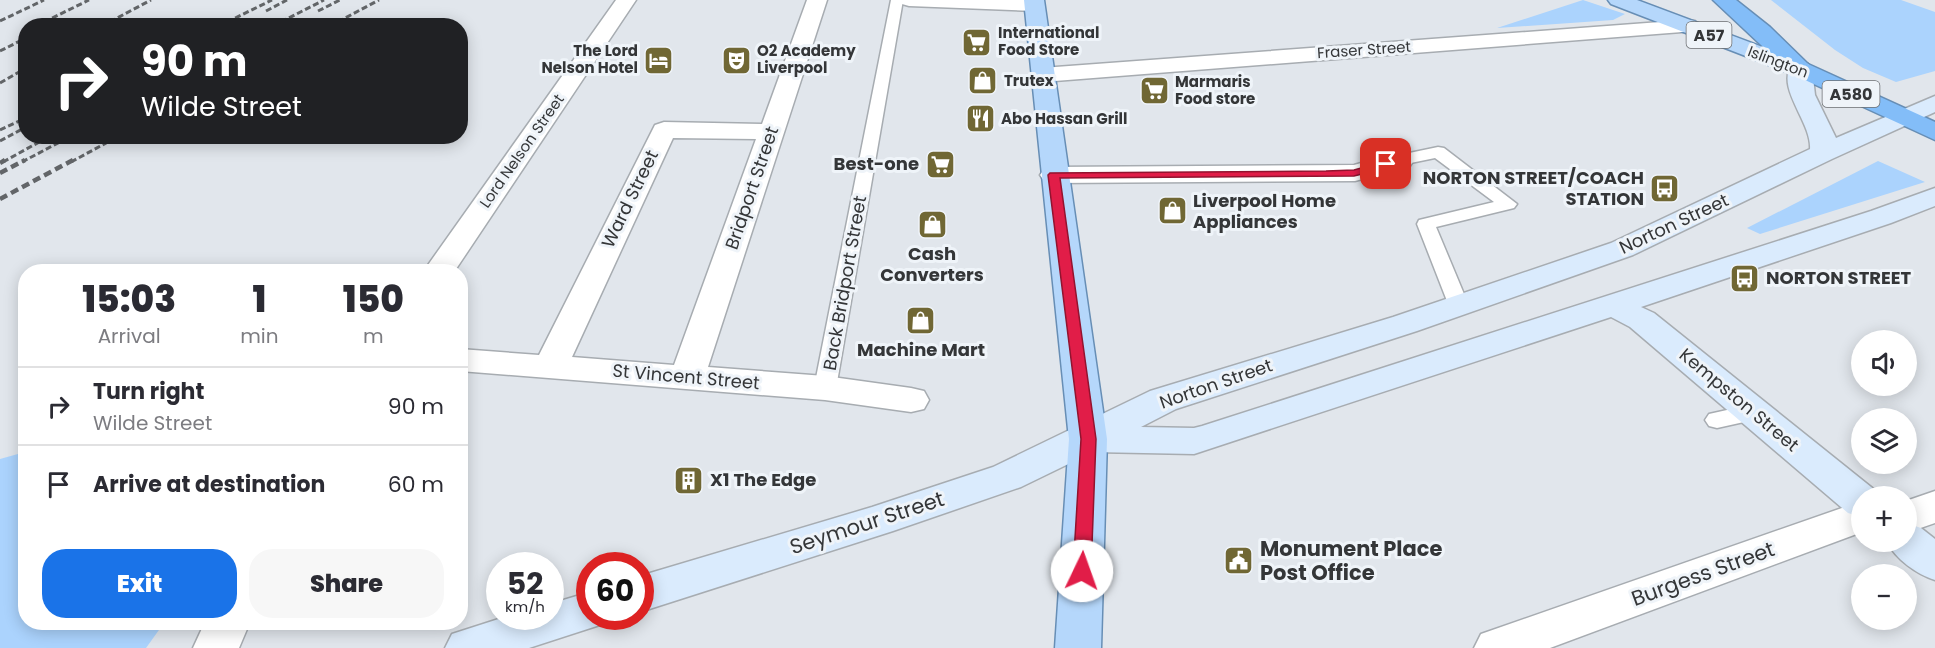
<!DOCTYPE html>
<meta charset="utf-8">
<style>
body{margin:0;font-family:Poppins,sans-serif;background:#f7f7f7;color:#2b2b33;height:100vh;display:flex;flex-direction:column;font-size:22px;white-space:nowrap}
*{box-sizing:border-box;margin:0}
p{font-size:20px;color:#7c7c81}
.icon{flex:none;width:33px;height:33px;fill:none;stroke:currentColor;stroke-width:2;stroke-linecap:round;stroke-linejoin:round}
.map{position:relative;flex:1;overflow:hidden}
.drawer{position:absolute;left:18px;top:264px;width:450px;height:366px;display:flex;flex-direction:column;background:#fff;border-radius:24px;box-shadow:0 3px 15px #0003}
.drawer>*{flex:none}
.banner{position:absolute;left:18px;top:18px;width:450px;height:126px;border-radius:24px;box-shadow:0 3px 15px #0003;background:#202124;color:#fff;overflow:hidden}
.fabs{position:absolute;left:1851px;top:330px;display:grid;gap:12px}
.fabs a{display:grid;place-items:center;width:66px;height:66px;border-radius:50%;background:#fff;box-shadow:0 3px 15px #0003;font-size:30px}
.speed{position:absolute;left:486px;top:552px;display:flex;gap:12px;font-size:30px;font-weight:700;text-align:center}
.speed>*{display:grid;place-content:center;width:78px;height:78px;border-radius:50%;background:#fff;box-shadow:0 3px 15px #0003;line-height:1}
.speed small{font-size:15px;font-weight:400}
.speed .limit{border:9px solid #d22;background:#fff;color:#111}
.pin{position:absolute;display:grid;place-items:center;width:51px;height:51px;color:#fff;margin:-26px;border-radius:12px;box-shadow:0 3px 9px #0006}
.me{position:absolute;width:66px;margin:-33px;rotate:3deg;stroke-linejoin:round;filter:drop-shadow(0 0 4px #0008)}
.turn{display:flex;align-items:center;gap:21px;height:126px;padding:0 24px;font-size:27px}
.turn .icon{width:78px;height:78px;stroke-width:2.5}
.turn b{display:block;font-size:42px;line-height:51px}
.eta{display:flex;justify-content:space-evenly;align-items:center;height:102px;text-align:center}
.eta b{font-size:36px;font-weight:800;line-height:42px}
.button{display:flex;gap:12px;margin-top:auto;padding:12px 24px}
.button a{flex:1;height:69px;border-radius:24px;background:#1a73e8;color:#fff;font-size:24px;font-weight:800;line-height:69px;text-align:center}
.button a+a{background:#f7f7f7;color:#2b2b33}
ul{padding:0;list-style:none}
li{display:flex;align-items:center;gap:18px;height:78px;padding:0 24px;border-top:2px solid #e1e1e2}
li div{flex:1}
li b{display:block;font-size:22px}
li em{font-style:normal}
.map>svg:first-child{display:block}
</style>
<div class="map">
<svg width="1935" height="648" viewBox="0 0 1935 648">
<rect width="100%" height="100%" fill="#e1e6ec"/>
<path fill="#abd3fd" d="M 1583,0 L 1625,14 L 1613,20 L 1497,28 Z
M 1771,0 L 1901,0 L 1935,12 L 1935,71 L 1896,82 L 1863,68 L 1835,50 Z
M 1878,161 L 1925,182 L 1760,234 L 1747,228 Z
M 25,452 L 26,622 L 164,623 L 146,648 L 0,648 L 0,459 Z"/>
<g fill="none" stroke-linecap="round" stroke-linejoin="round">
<defs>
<path id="lane" d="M 891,0 L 903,0 L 836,388 L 833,393 L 825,395 L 817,393 L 814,388 Z
M 1438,147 L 1444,148 L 1517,204 L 1514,208 L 1436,227 L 1469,306 L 1466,310 L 1459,312 L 1452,310 L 1449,306 L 1417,224 L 1419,220 L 1494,202 L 1435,158 L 1401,165 L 1395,164 L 1393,160 L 1395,156 Z
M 1754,404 L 1762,406 L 1766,412 L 1762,418 L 1717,428 L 1709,426 L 1705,420 L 1709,414 Z"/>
<path id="street" d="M 616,0 L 636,0 L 454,272 L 423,272 Z
M 807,0 L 827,0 L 708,367 L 825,376 L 911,388 L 924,391 L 929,400 L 924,409 L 911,412 L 825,400 L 460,371 L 460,349 L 539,355 L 655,125 L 664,122 L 762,124 ZM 673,138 L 756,139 L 674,365 L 572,357 Z
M 899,0 L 1039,0 L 1044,5 L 1041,9 L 1034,11 L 909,6 L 902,4 Z
M 1687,20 L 1695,21 L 1698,26 L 1695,31 L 1042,82 L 1034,80 L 1030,75 L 1034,70 L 1042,68 Z
M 1401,152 L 1410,154 L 1414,160 L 1410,166 L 1355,181 L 1054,183 L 1044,181 L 1040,175 L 1044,169 L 1054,167 L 1354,165 Z
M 1935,491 L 1935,523 L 1906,533 L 1906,501 Z
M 1862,501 L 1862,532 L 1550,648 L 1474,648 L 1481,634 Z
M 205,622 L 250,622 L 239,648 L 193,648 Z"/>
<path id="secondary" d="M 1800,62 L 1808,64 L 1812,69 L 1815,95 L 1836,138 L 1935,96 L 1935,112 L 1832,159 L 1633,255 L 1417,331 L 1176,409 L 1141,427 L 1194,428 L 1202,426 L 1871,211 L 1935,188 L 1935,206 L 1891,223 L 1641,307 L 1654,313 L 1876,491 L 1879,496 L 1862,496 L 1862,517 L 1848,513 L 1630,327 L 1611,317 L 1194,454 L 1093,452 L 1021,487 L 893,531 L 640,612 L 640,576 L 872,507 L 993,467 L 1150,391 L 1393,317 L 1611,243 L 1810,149 C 1812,122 1775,88 1792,64 Z
M 1906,523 L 1921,528 L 1935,539 L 1935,580 C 1916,574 1896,559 1887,542 L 1906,542 Z
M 590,592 L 590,616 L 609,616 L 606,623 L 529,648 L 445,648 L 452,634 L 508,616 L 550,616 L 550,604 Z"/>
<path id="primary" d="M 1024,0 L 1044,0 L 1107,439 L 1101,648 L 1055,648 L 1069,439 Z
M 1608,0 L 1637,0 L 1808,64 L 1812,69 L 1808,74 L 1800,76 L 1792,74 L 1611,4 Z"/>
<path id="highway" d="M 1713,0 L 1736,0 L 1770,27 L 1808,64 L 1935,122 L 1935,140 L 1792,74 Z"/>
</defs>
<use href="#lane" stroke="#a7acb1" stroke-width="3"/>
<use href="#street" stroke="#a7acb1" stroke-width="3"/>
<use href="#secondary" stroke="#a7acb1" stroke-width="3"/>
<use href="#primary" stroke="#678eb5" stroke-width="3"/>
<use href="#highway" stroke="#678eb5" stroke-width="3"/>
<use href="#lane" fill="#fff" fill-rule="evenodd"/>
<use href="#street" fill="#fff" fill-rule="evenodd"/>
<use href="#secondary" fill="#daebfd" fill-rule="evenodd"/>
<use href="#primary" fill="#b5d7fb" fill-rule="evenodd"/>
<use href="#highway" fill="#83bdf8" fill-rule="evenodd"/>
<path stroke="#626568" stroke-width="3" stroke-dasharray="6 3" stroke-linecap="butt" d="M 266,11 L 287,0
M 318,11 L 340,0
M 0,21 L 44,0
M 36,26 L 89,0
M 102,26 L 151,0
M 219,26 L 272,0
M 273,26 L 324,0
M 330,26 L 379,0
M 0,51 L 26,38
M 0,83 L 26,68
M 0,130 L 26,118
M 0,141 L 26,127
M 3,162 L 50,136
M 22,162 L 71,136
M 71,162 L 119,136"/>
<path stroke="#626568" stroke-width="4.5" stroke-dasharray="8 4.5" stroke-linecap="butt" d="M 0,163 L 5,160
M 0,173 L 25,160
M 0,199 L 73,160"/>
</g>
<path fill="#e11d48" stroke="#92132f" stroke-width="1.5" d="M 1386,161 L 1391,164 L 1390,167 L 1354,176 L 1060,178 L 1096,439 L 1091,571 L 1088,576 L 1082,578 L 1076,576 L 1073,571 L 1081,439 L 1048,175 L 1050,173 L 1326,171 L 1354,170 Z"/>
<defs>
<symbol id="supermarket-square" viewBox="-11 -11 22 22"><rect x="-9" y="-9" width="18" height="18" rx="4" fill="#706734" stroke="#eff4f9"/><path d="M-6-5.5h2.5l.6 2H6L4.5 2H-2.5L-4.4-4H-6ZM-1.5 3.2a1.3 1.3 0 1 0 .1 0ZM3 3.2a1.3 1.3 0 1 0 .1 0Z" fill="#fff"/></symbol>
<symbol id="hotel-square" viewBox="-11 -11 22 22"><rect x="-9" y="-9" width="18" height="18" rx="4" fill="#706734" stroke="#eff4f9"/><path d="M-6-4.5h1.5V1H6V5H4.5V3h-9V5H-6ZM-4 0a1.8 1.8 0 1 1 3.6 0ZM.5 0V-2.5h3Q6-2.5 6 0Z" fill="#fff"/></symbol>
<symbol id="theatre-square" viewBox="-11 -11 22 22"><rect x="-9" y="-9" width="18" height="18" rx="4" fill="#706734" stroke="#eff4f9"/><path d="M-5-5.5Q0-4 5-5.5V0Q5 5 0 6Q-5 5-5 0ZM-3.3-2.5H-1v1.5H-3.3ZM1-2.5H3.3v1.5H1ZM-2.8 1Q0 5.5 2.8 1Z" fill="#fff"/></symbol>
<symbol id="shop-square" viewBox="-11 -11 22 22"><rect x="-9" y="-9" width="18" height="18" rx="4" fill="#706734" stroke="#eff4f9"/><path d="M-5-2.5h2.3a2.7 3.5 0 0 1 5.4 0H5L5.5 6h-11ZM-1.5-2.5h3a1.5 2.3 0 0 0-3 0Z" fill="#fff"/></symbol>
<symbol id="restaurant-square" viewBox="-11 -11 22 22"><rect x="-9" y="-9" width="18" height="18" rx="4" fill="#706734" stroke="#eff4f9"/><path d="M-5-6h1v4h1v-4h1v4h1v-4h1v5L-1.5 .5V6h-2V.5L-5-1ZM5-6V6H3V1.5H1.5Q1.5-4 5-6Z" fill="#fff"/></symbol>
<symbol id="bus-square" viewBox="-11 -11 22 22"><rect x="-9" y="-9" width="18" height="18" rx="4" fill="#706734" stroke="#eff4f9"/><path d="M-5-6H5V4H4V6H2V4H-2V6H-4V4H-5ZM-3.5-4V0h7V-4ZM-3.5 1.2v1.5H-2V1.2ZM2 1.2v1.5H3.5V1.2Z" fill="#fff"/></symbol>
<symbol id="building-square" viewBox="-11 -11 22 22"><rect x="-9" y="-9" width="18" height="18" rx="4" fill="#706734" stroke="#eff4f9"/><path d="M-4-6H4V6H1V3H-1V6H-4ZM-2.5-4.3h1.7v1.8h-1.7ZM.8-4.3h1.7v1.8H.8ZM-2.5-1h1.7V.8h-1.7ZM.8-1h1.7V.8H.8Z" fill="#fff"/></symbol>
<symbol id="civic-square" viewBox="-11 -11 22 22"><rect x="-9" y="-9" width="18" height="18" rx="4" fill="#706734" stroke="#eff4f9"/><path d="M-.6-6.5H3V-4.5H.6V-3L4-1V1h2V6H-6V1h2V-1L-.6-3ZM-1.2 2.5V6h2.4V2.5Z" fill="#fff"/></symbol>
</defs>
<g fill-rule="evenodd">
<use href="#supermarket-square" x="960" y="26" width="33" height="33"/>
<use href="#hotel-square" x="642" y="44" width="33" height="33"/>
<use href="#theatre-square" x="720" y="44" width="33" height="33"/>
<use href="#shop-square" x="966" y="64" width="33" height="33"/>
<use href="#supermarket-square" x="1138" y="74" width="33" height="33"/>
<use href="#restaurant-square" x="964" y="102" width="33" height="33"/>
<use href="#supermarket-square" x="924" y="148" width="33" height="33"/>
<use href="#bus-square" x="1648" y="172" width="33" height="33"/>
<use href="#shop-square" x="1156" y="194" width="33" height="33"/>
<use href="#shop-square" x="916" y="208" width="33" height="33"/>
<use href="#bus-square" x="1728" y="262" width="33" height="33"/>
<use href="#shop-square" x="904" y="304" width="33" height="33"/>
<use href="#building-square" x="672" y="464" width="33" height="33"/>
<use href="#civic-square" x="1222" y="544" width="33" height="33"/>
</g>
<g text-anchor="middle" stroke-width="6" stroke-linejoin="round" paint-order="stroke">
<g font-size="15" font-weight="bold" fill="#343638" stroke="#eff4f9" text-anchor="start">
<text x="998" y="38">International<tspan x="998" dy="17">Food Store</tspan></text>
<text x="638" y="56" text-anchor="end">The Lord<tspan x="638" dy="17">Nelson Hotel</tspan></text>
<text x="757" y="56">O2 Academy<tspan x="757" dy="17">Liverpool</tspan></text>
<text x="1004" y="86">Trutex</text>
<text x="1175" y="87">Marmaris<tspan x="1175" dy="17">Food store</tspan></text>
<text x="1001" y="124">Abo Hassan Grill</text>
</g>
<g font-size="15" fill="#343638" stroke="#eff4f9">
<text transform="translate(1364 50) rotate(-4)" y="5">Fraser Street</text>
<text transform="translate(1778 62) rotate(21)" y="5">Islington</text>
<text transform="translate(522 151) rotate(-55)" y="5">Lord Nelson Street</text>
</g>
<g fill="#eff4f9" stroke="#6c6f72" stroke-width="1.5">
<rect x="1686.5" y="22" width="45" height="26" rx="4.5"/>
<rect x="1822.5" y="81" width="57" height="26" rx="4.5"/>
</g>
<g font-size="16" font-weight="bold" fill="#343638">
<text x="1709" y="41">A57</text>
<text x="1851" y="100">A580</text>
</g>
<g font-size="18" font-weight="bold" fill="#343638" stroke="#eff4f9" text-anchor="start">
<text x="919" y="170" text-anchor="end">Best-one</text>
<text x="1644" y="184" text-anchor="end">NORTON STREET/COACH<tspan x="1644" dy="21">STATION</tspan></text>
<text x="1193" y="207">Liverpool Home<tspan x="1193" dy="21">Appliances</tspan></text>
<text x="932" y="260" text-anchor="middle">Cash<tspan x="932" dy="21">Converters</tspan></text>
<text x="1766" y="284">NORTON STREET</text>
<text x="921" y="356" text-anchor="middle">Machine Mart</text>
<text x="710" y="486">X1 The Edge</text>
</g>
<g font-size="18" fill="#343638" stroke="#eff4f9">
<text transform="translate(752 188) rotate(-71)" y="6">Bridport Street</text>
<text transform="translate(630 199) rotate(-64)" y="6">Ward Street</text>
<text transform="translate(1674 224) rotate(-25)" y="6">Norton Street</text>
<text transform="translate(845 283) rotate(-80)" y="6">Back Bridport Street</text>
<text transform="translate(686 377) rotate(5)" y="6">St Vincent Street</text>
<text transform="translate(1216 384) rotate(-19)" y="6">Norton Street</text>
<text transform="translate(1739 400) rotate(40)" y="6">Kempston Street</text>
</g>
<g font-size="21" fill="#343638" stroke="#eff4f9">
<text transform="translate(867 523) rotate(-18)" y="7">Seymour Street</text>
<text transform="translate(1703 574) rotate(-20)" y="7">Burgess Street</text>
</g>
<g font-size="21" font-weight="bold" fill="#343638" stroke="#eff4f9" text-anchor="start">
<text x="1260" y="556">Monument Place<tspan x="1260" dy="24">Post Office</tspan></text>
</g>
</g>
</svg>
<div class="fabs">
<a><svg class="icon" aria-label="sound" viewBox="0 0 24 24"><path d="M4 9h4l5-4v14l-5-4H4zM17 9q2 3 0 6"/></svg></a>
<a><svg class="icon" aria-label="layers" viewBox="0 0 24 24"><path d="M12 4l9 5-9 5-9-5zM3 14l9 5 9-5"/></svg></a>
<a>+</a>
<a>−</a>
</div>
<div class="speed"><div>52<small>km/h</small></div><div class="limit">60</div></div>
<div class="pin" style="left:1386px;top:164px;background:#d93025"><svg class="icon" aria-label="arrive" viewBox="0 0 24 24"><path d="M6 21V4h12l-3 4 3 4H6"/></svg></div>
<svg class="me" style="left:1082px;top:571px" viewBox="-20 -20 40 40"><circle r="19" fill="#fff"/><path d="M0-13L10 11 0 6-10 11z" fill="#e11d48"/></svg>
<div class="banner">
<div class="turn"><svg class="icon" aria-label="right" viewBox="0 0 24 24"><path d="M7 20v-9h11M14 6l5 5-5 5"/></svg><div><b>90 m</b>Wilde Street</div></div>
</div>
<section class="drawer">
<div class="eta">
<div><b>15:03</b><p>Arrival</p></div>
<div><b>1</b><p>min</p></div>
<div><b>150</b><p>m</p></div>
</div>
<ul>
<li><svg class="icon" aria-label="right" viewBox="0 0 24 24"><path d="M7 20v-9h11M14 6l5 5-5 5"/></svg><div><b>Turn right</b><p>Wilde Street</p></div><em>90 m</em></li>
<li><svg class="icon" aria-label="arrive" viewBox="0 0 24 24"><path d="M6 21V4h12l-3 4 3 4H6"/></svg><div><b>Arrive at destination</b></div><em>60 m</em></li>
</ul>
<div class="button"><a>Exit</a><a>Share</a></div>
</section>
</div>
